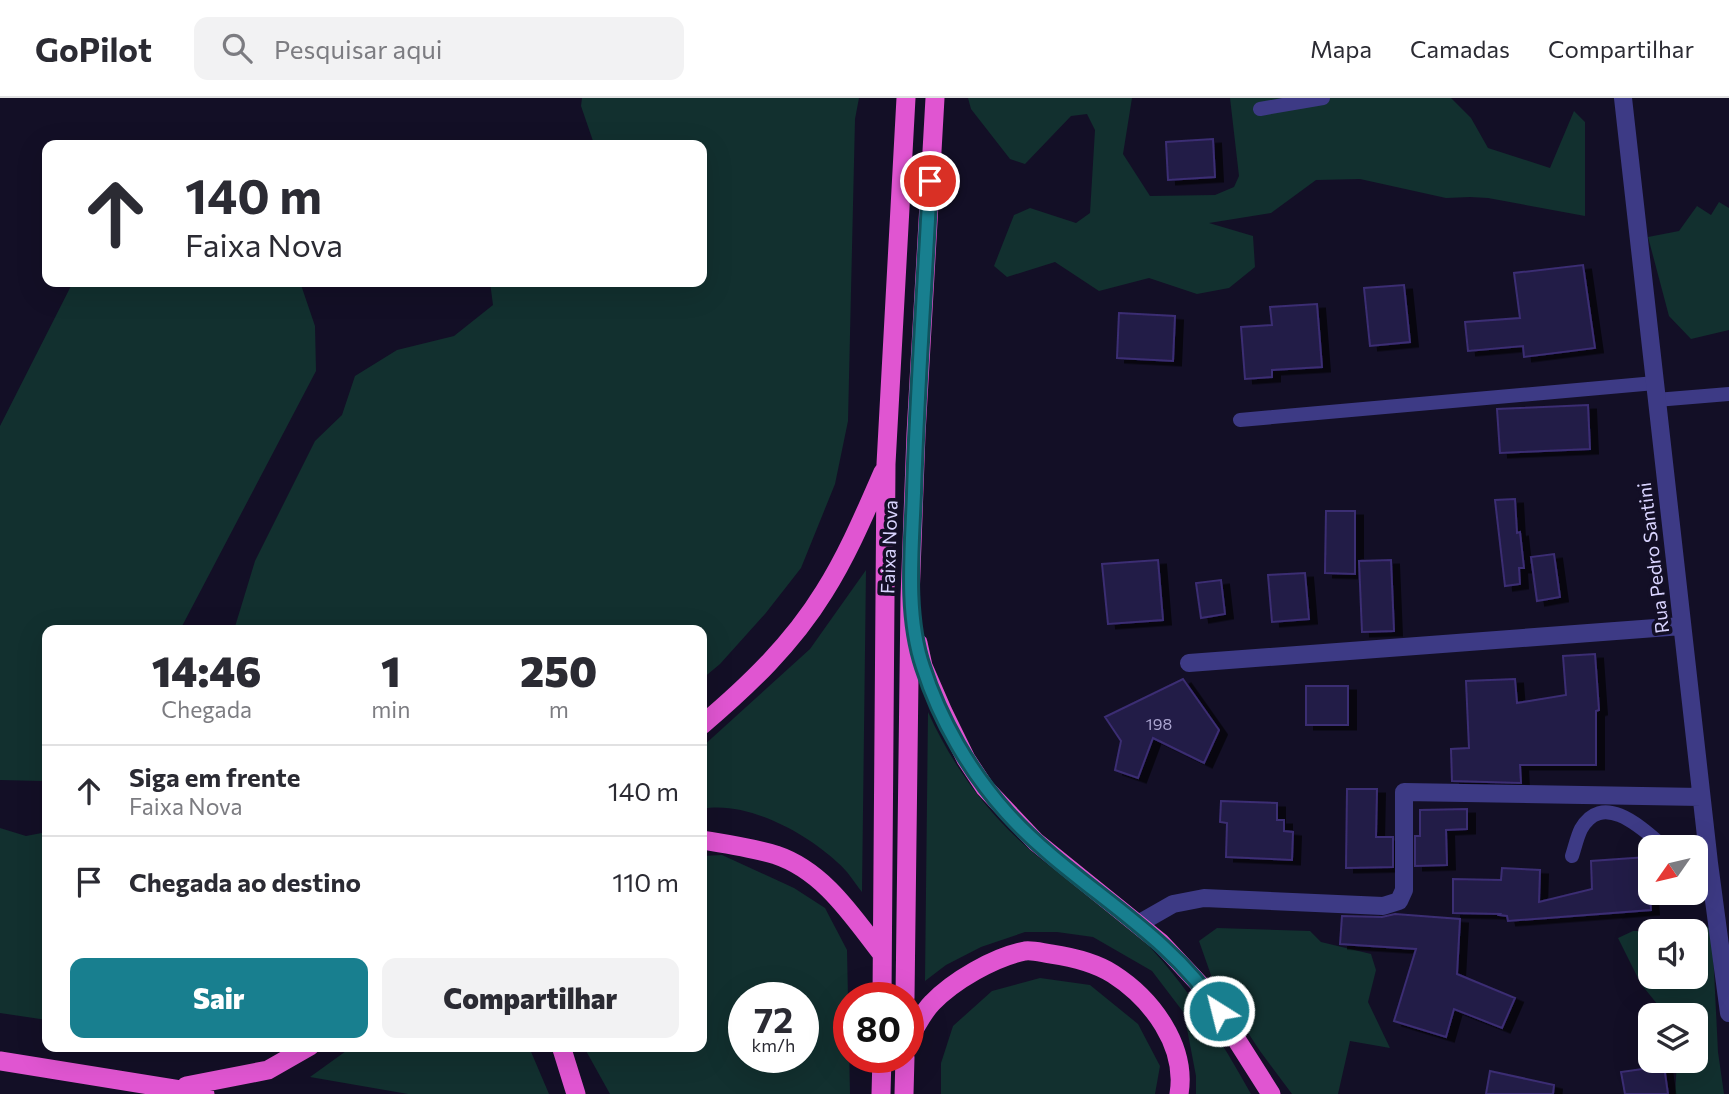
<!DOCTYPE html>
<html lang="pt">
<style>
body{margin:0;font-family:Commissioner,sans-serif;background:#f2f2f3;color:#2b2b33;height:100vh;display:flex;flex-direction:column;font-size:26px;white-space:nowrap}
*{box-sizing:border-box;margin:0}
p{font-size:23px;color:#7c7c81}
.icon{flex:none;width:38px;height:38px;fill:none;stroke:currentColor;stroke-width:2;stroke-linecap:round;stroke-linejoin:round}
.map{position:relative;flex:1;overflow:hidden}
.drawer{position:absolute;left:42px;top:527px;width:665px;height:427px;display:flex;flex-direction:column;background:#fff;border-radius:14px;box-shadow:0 7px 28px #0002}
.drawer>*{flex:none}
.banner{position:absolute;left:42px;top:42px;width:665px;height:147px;border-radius:14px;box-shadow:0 7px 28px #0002;background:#fff;color:#2b2b33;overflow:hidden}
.needle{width:46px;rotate:236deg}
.tools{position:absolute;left:1638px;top:737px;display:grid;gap:14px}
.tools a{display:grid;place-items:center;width:70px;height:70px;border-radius:14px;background:#fff;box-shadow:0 7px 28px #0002;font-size:35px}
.speed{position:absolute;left:728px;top:884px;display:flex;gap:14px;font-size:35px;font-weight:700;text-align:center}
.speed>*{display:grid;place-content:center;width:91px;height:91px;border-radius:50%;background:#fff;box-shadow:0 7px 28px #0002;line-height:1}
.speed small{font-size:18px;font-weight:400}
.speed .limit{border:10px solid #d22;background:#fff;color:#111}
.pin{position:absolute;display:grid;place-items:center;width:60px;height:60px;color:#fff;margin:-30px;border:4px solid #fff;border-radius:50%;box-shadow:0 2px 7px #0007}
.me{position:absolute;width:77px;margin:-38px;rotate:324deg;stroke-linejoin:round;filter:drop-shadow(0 0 5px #0008)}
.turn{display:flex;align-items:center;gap:24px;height:147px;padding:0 28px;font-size:32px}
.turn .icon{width:91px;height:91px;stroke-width:2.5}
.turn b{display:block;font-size:49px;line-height:60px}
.eta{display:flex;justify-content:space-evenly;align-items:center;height:119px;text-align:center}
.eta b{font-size:42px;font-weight:800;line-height:49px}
.action{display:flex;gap:14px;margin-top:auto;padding:14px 28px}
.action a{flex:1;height:80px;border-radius:14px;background:#187f8f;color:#fff;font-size:28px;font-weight:800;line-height:80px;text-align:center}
.action a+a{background:#f2f2f3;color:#2b2b33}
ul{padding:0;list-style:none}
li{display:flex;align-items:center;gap:21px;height:91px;padding:0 28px;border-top:2px solid #e1e1e2}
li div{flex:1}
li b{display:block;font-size:26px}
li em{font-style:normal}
header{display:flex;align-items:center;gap:42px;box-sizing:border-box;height:98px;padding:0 35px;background:#fff;border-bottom:2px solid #e1e1e2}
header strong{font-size:33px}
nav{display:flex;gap:38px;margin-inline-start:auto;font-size:24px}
.search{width:490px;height:63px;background:#f2f2f3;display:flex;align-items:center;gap:18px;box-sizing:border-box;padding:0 24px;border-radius:14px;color:#7c7c81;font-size:26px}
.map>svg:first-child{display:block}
</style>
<header>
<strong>GoPilot</strong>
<div class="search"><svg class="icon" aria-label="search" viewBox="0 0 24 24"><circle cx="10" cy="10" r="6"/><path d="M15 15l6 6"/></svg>Pesquisar aqui</div>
<nav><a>Mapa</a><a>Camadas</a><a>Compartilhar</a></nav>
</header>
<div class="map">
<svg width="1729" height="996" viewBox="0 0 1729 996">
<defs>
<filter id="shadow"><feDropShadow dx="8" dy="4.5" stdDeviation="0" flood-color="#0009"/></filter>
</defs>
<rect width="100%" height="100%" fill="#130f26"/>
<path fill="#12302f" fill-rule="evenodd" d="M 582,0 L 859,0 L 855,21 L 848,323 L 835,386 L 801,470 L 765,516 L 720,566 L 702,581 L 702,532 L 234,532 L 255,463 L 315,343 L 342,317 L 355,278 L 397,252 L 454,238 L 493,207 L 490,184 L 702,184 L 702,47 L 583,47 L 593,43 L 581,8 Z
M 968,0 L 1132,0 L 1123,56 L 1150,98 L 1215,97 L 1234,89 L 1239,78 L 1230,0 L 1451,0 L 1471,20 L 1488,50 L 1550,70 L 1574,13 L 1585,24 L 1585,118 L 1488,100 L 1470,99 L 1446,100 L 1360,81 L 1316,82 L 1271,115 L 1209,125 L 1253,138 L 1255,169 L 1229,190 L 1197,196 L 1149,180 L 1099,193 L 1055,164 L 1007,179 L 994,168 L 1014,117 L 1030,110 L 1076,125 L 1090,115 L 1095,32 L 1087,16 L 1071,18 L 1025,66 L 1010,61 L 971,11 Z
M 1719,104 L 1729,110 L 1729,232 L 1691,241 L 1669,218 L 1648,139 L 1679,133 L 1697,108 L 1711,117 Z
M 73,184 L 300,184 L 315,228 L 316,273 L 180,532 L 47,532 L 47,681 L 41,683 L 0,682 L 0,328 Z
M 866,472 L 862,794 C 854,784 847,772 837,764 C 806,735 746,702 702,711 L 702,649 L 810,551 Z
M 928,614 C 953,669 989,718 1036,757 C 1067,783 1104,804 1133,832 C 1182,879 1218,937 1251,996 L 1196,996 L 1196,978 L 1184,915 L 1152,873 L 1093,839 L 1057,834 L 1025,834 L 981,849 L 946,867 L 925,883 Z
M 0,730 L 26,738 L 47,734 L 47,922 L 0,915 Z
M 722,757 L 794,790 L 825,810 L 847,852 L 850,996 L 610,996 L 585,951 L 584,949 L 702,948 L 702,758 ZM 744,900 L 803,900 L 803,959 L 744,959 Z
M 1699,823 L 1712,832 L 1718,954 L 1724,996 L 1675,996 L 1677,963 L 1696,962 L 1696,917 L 1666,917 L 1641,886 L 1618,840 L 1633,833 L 1663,833 L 1650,833 L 1650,878 L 1696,878 L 1696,833 L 1666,833 L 1682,824 Z
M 1217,830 L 1310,833 L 1321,844 L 1371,856 L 1376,872 L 1368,904 L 1390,950 L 1350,943 L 1338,996 L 1292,996 L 1260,953 L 1212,880 L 1199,843 Z
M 1040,880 L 1090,887 L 1138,926 L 1160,968 L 1155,996 L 941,996 L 941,965 L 953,928 L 992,893 Z
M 353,948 L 529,949 L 549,996 L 408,996 L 310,979 Z"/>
<path fill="#241b47" stroke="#3b2d73" stroke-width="2" filter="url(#shadow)" d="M 1213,41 L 1215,79 L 1168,82 L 1166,44 Z
M 1583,167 L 1595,250 L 1524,259 L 1523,248 L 1468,253 L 1465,224 L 1520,220 L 1514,175 Z
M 1404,187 L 1410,244 L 1370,248 L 1364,190 Z
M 1317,206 L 1322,269 L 1272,272 L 1272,279 L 1245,281 L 1241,229 L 1272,227 L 1270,209 Z
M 1119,215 L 1175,218 L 1173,263 L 1117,260 Z
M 1588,307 L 1590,351 L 1500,355 L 1497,311 Z
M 1515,401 L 1517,435 L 1520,434 L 1524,470 L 1519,470 L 1520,486 L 1505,488 L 1495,402 Z
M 1326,413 L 1355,413 L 1355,476 L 1325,475 Z
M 1554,456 L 1560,499 L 1537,503 L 1531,459 Z
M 1158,462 L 1163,522 L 1108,526 L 1102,466 Z
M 1391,462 L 1394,533 L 1362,534 L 1359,463 Z
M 1305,475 L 1309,521 L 1272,524 L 1268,477 Z
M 1221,482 L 1225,516 L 1201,520 L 1196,485 Z
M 1595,556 L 1599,612 L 1596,613 L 1596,667 L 1520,667 L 1521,685 L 1452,683 L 1451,651 L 1469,650 L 1466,583 L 1515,581 L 1517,605 L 1566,597 L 1563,558 Z
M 1183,581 L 1219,632 L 1204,665 L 1153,640 L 1138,680 L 1115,672 L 1121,643 L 1105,619 Z
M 1306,588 L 1348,588 L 1348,627 L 1306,627 Z
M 1347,691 L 1377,691 L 1376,739 L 1393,739 L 1393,769 L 1346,770 Z
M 1221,703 L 1277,705 L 1277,722 L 1284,722 L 1284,733 L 1293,734 L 1292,762 L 1226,759 L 1227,725 L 1220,724 Z
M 1467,711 L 1467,731 L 1446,732 L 1447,767 L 1415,768 L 1415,738 L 1420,738 L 1420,712 Z
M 1647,759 L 1651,812 L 1508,823 L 1507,818 L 1499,817 L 1500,816 L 1453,815 L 1453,781 L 1501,782 L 1502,770 L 1540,772 L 1539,804 L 1592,791 L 1591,763 Z
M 1395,816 L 1460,821 L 1457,876 L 1515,900 L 1502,930 L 1454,911 L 1446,939 L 1394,923 L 1416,851 L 1340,846 L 1342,818 L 1382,819 Z
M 1664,968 L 1668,996 L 1625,996 L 1621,974 Z
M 1490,973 L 1554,987 L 1553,996 L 1486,996 Z"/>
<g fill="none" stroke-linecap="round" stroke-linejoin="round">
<path stroke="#3d3a85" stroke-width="14" d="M 1260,11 L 1323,0
M 1656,302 L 1729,296
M 1240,322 L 1655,285
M 1572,758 C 1575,749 1577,739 1581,731 C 1603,692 1643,731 1664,749"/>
<path stroke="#3d3a85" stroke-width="18" d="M 1623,0 L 1709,765 L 1729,915
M 1189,565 L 1682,528
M 1138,826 L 1173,806 L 1204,800 L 1383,808 L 1399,803 L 1404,792 L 1404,694 L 1701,699"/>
<path stroke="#e055d1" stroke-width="19" d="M 918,545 L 923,568 L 943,614 L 966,661 L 985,690 L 1036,744 L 1161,845 L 1205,892 L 1271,996
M 702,627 C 748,588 792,546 824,494 C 848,456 865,415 883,374
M 702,742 C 726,746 753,750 776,757 C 824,773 853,819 882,856
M 882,900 L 886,366 L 906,0
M 905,900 L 910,500 L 916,336 L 935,0
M 908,941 C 916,930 922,915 932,905 C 953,883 994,859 1025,853 C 1033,852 1043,855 1051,856 C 1071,859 1096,865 1113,876 C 1152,901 1187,948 1179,996
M 561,948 L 576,996
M 0,963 L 205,996
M 186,988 L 268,972 L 310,948
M 881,996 L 882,959
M 904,996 L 905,959"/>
</g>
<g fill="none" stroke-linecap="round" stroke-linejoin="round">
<defs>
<path id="route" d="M 930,83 C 925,187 917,291 914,395 C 912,451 905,516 923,569 C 940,622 970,674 1007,715 C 1072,787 1165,830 1219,913"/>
</defs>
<use href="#route" stroke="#10535d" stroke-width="18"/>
<use href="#route" stroke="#187f8f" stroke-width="12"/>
</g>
<g text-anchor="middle" stroke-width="7" stroke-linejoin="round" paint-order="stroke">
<g font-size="16" fill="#aca6d1">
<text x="1159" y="632">198</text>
</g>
<g font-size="19" fill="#d9d4ff" stroke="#130f26">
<text transform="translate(889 449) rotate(-88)" y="7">Faixa Nova</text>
<text transform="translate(1653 460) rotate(-97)" y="7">Rua Pedro Santini</text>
</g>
</g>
</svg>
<div class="tools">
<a><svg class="needle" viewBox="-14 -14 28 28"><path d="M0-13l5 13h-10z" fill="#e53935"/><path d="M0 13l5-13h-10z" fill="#7c7c81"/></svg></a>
<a><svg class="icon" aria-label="sound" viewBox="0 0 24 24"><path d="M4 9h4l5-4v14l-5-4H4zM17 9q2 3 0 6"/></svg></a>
<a><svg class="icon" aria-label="layers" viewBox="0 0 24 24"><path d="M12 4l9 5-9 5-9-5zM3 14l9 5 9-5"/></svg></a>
</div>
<div class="speed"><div>72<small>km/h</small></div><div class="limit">80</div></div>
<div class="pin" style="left:930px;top:83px;background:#d93025"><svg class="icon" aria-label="arrive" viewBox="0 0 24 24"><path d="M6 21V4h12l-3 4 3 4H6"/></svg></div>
<svg class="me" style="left:1219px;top:913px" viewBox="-20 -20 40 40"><circle r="17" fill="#187f8f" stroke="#fff" stroke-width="3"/><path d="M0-11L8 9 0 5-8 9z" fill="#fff"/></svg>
<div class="banner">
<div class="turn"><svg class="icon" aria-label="ahead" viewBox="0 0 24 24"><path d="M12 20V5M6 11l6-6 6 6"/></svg><div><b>140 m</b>Faixa Nova</div></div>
</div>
<section class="drawer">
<div class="eta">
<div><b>14:46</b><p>Chegada</p></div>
<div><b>1</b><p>min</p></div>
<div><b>250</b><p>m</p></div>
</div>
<ul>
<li><svg class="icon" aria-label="ahead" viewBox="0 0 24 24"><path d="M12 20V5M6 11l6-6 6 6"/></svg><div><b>Siga em frente</b><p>Faixa Nova</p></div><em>140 m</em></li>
<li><svg class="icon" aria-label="arrive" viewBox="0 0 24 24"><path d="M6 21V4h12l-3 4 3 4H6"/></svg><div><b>Chegada ao destino</b></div><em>110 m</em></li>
</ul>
<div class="action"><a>Sair</a><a>Compartilhar</a></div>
</section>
</div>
